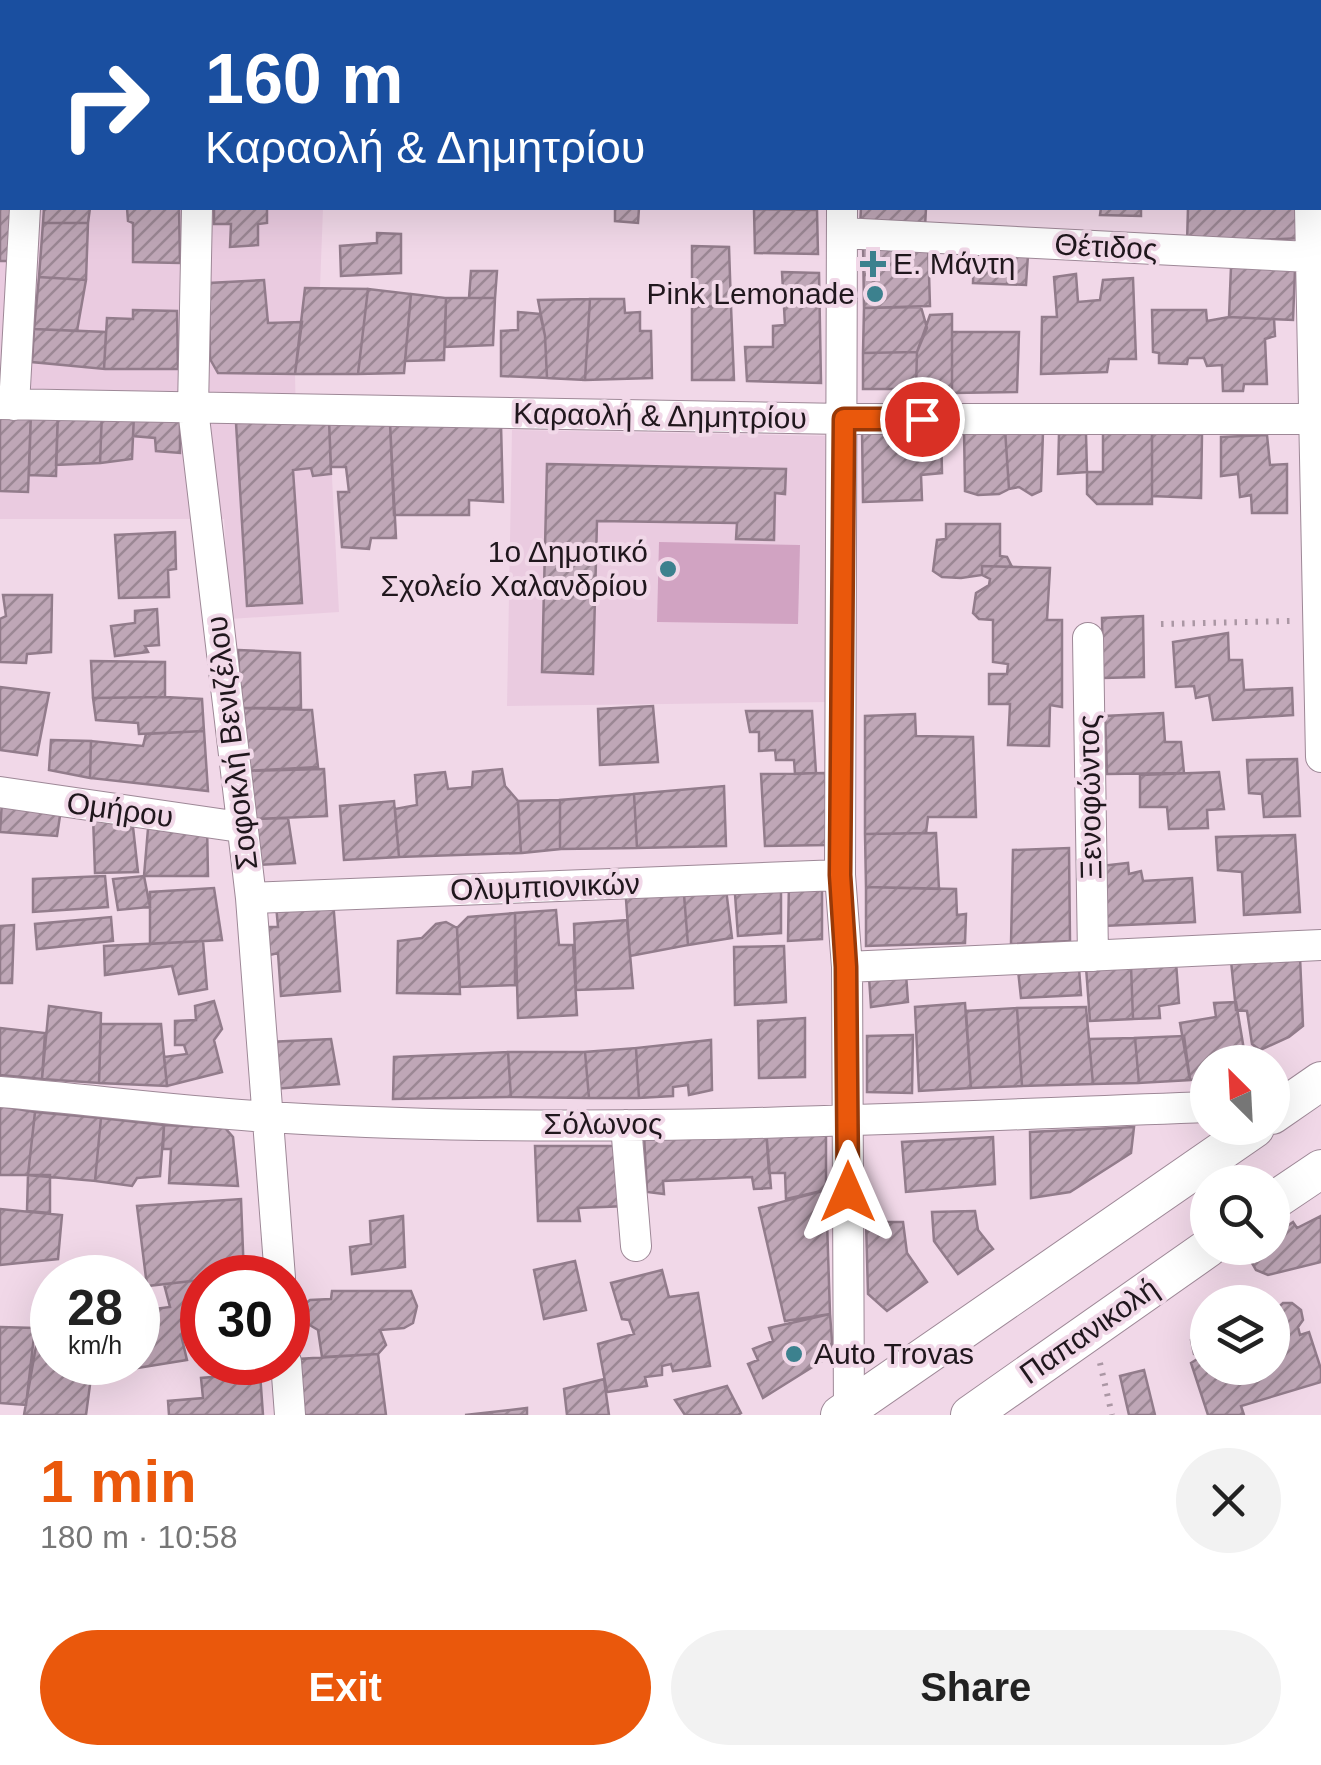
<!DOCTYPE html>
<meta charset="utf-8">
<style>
body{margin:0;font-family:Arial,sans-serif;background:#f2f2f2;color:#222;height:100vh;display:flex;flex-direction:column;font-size:38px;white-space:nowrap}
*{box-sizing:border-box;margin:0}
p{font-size:32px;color:#767676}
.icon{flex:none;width:55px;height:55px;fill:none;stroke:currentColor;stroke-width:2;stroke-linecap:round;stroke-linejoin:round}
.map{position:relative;height:1415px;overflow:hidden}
.side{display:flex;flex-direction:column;background:#fff;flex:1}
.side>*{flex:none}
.guide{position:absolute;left:0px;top:0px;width:1322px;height:210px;box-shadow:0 10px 40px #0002;background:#1a4fa0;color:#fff;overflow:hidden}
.needle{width:65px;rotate:336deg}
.fabs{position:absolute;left:1190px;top:1045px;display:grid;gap:20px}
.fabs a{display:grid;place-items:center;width:100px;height:100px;border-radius:50%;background:#fff;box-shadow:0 10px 40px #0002;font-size:50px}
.speed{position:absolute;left:30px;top:1255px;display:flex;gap:20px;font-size:50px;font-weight:700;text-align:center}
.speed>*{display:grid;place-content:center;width:130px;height:130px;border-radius:50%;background:#fff;box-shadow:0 10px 40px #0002;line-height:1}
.speed small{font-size:25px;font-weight:400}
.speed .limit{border:15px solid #d22;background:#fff;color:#111}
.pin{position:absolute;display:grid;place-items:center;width:85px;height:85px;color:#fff;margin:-42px;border:5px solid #fff;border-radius:50%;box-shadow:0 2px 10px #0007}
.me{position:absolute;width:110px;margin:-55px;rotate:0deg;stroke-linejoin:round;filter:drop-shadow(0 0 8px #0008)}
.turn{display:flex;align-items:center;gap:35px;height:210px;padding:0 40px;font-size:45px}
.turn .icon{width:130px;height:130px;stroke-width:2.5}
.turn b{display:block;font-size:70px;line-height:85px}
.round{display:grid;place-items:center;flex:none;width:105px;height:105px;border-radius:52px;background:#f2f2f2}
.headline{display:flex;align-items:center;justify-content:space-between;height:170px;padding:0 40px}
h1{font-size:60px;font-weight:800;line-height:75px;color:#ea580c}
.action{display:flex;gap:20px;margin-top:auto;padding:20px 40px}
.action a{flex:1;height:115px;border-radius:60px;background:#ea580c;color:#fff;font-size:40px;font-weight:800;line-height:115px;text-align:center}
.action a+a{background:#f2f2f2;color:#222}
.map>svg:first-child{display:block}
</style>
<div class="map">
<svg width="1321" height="1415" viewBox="0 0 1321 1415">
<defs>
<pattern id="building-hatch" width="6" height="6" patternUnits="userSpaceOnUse" patternTransform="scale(2.5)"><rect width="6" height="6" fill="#bfa7b7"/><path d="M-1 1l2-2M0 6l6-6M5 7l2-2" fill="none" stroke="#9b8794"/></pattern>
</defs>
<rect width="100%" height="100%" fill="#f1d8e8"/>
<path fill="#eacbe0" d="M 0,0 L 325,0 L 2,2 L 2,208 L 323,208 L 320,288 L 305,289 L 295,374 L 296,420 L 329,420 L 339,612 L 230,619 L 224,519 L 0,519 Z
M 512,430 L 825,436 L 830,702 L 507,706 Z"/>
<path fill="#d1a3c2" d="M 659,542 L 800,545 L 798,624 L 657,622 Z"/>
<path fill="url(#building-hatch)" stroke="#927c8b" stroke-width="2.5" d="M 0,0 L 31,0 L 2,2 L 2,44 Z
M 664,0 L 734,0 L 734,2 L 664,2 Z
M 1059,0 L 1145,0 L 1145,2 L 1059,2 Z
M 0,83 L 2,83 L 2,152 L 0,152 Z
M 0,177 L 2,208 L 15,208 L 13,261 L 0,261 Z
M 44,208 L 90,208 L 88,223 L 43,223 Z
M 127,208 L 179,208 L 180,263 L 133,262 L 133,223 L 128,221 Z
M 214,208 L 267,208 L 267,223 L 258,224 L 258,245 L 230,247 L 231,224 L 214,224 Z
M 615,208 L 639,208 L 638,223 L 615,221 Z
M 861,208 L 926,208 L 925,227 L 860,227 Z
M 1101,208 L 1141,208 L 1141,216 L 1100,215 Z
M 1188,208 L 1302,208 L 1303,238 L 1187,243 Z
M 754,209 L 817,210 L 818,254 L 755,253 Z
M 43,223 L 88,223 L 86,280 L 39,277 Z
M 377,233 L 401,234 L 401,273 L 341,276 L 340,246 L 377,243 Z
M 863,241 L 928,242 L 930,306 L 864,308 Z
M 692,246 L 729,247 L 731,306 L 692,307 Z
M 974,253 L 1028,255 L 1026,285 L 973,283 Z
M 1231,267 L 1295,270 L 1293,320 L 1229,317 Z
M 471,271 L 497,271 L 495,298 L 469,298 Z
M 782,272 L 819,273 L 821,383 L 747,381 L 745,347 L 773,347 L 773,326 L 785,325 Z
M 1076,274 L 1078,302 L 1100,300 L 1103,280 L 1133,278 L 1136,359 L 1109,359 L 1107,372 L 1041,374 L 1042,317 L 1057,317 L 1054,277 Z
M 39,277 L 86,280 L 77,331 L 34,329 Z
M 264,280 L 268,323 L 302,322 L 295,374 L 218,373 L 210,359 L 209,283 Z
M 305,288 L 368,289 L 358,374 L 295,374 Z
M 368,289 L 411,294 L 404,373 L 358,374 Z
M 411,294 L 446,298 L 444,360 L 405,361 Z
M 446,298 L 495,298 L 493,345 L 445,347 Z
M 590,299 L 585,380 L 547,378 L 545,336 L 538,300 Z
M 590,299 L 624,299 L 625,313 L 640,312 L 640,331 L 651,331 L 652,378 L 585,380 Z
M 731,306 L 734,380 L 692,380 L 692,307 Z
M 921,307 L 927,328 L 917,352 L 863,353 L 864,308 Z
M 133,310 L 177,311 L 178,369 L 104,369 L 107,318 L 133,319 Z
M 1152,310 L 1206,310 L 1207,321 L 1229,317 L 1274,319 L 1275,336 L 1265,339 L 1267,384 L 1244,384 L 1243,391 L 1223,391 L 1222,365 L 1207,366 L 1204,358 L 1188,358 L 1187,364 L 1159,363 L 1159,353 L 1153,352 Z
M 518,312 L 540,314 L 545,336 L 547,378 L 501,376 L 501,331 L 518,330 Z
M 952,314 L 952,393 L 916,389 L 917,352 L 930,315 Z
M 34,329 L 106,332 L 104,369 L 32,362 Z
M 952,332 L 1019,332 L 1017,392 L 952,393 Z
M 917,352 L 916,389 L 863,389 L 863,353 Z
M 0,410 L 31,411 L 28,492 L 0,491 Z
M 31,411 L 58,412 L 56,476 L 29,475 Z
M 58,412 L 102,412 L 100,463 L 56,465 Z
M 102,412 L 134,415 L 132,459 L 100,463 Z
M 134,415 L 180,416 L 180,453 L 156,451 L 155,438 L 133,436 Z
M 329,420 L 331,474 L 313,476 L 311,468 L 293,470 L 302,603 L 247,606 L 236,423 Z
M 329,420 L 390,423 L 396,538 L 371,538 L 369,549 L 342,547 L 338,492 L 349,492 L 346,467 L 331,467 Z
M 390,423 L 501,425 L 503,502 L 469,500 L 469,515 L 394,515 Z
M 862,427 L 941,428 L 942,473 L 921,475 L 922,500 L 863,502 Z
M 964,429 L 1005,429 L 1009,489 L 999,494 L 978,495 L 965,491 Z
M 1005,429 L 1043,432 L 1041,491 L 1032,495 L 1019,487 L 1009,489 Z
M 1103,432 L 1152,433 L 1152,504 L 1097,504 L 1087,494 L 1087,472 L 1103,472 Z
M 1152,433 L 1202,434 L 1201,498 L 1152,496 Z
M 1059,434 L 1086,434 L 1087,472 L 1058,474 Z
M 1267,435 L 1270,465 L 1287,464 L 1287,513 L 1252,513 L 1251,495 L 1240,497 L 1238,474 L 1221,476 L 1221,437 Z
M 547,464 L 786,469 L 785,494 L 775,493 L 774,540 L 736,539 L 737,523 L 597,521 L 593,674 L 542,672 Z
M 946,524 L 1000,524 L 1000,556 L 1007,557 L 1012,567 L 982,566 L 982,575 L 961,578 L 942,577 L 933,571 L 937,540 L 946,539 Z
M 175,532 L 176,569 L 168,570 L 169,597 L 119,598 L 115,535 Z
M 982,566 L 1050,568 L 1047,620 L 1062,620 L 1062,707 L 1050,705 L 1049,746 L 1008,745 L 1010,704 L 989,704 L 989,674 L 1007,674 L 1008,664 L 993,662 L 993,620 L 979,619 L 973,613 L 976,593 L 989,585 L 990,579 L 982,575 Z
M 3,595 L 52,595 L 51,652 L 27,654 L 26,663 L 0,662 L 0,619 L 6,616 Z
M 157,609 L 159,645 L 145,646 L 148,652 L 115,656 L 111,626 L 135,623 L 135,611 Z
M 1143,616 L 1144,677 L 1103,678 L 1102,618 Z
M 1228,633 L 1229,660 L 1242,660 L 1244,690 L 1292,688 L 1293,715 L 1213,720 L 1209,695 L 1196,698 L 1194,686 L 1176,687 L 1173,642 Z
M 238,650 L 300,653 L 301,708 L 241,708 Z
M 91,661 L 165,662 L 165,697 L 93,698 Z
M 0,687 L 49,693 L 37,755 L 0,750 Z
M 165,697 L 202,699 L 204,731 L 139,734 L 138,723 L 96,720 L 93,698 Z
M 653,706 L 658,762 L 600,765 L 598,709 Z
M 241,708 L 312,710 L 318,767 L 247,771 Z
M 746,711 L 812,711 L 816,773 L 795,774 L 794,760 L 776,760 L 775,750 L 759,751 L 759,732 L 750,732 Z
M 1163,713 L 1165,742 L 1181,742 L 1184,773 L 1107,774 L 1105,716 Z
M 915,714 L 916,736 L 973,737 L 976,817 L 928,817 L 926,833 L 865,834 L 865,716 Z
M 204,731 L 208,791 L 90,778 L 91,741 L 143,746 L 146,734 Z
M 51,740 L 91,741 L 90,778 L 49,770 Z
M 1297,759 L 1300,816 L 1264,817 L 1262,794 L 1249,793 L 1247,760 Z
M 324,769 L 327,816 L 255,819 L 247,771 Z
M 502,769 L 505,786 L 518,801 L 521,853 L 399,857 L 395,809 L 417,805 L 415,775 L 445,772 L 448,789 L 472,787 L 473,772 Z
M 1219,772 L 1224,809 L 1207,810 L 1208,828 L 1169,829 L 1167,807 L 1140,807 L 1140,775 Z
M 825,773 L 828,845 L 765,846 L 761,774 Z
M 724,786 L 726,846 L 637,848 L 634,794 Z
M 634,794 L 637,848 L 560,849 L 560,800 Z
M 560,800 L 560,849 L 521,853 L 518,801 Z
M 2,801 L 61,809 L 57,836 L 0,832 Z
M 394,801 L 399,857 L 344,860 L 340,806 Z
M 93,816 L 132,818 L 138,872 L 95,873 Z
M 149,817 L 207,823 L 208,876 L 144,876 Z
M 288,818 L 295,863 L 257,865 L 255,819 Z
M 936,833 L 939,889 L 866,887 L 865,834 Z
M 1295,835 L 1300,912 L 1244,915 L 1242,872 L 1218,870 L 1216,837 Z
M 1069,848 L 1070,941 L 1011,944 L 1013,850 Z
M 1128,863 L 1129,874 L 1141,871 L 1143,881 L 1192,878 L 1195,922 L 1103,926 L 1100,866 Z
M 105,876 L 108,907 L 33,912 L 33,879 Z
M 144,876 L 150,907 L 118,910 L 113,879 Z
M 781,879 L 781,933 L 738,936 L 734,880 Z
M 789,880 L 822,881 L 822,939 L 788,941 Z
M 725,881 L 732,938 L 688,945 L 683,882 Z
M 683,882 L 688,945 L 630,956 L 625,885 Z
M 866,887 L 956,889 L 957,915 L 966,914 L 965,943 L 866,946 Z
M 214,888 L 222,940 L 150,944 L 150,892 Z
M 333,900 L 340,991 L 281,996 L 278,953 L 270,955 L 268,927 L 278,927 L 276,905 Z
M 556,910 L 559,945 L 573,945 L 577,1015 L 518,1018 L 515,913 Z
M 515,913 L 515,985 L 460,987 L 457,928 L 468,917 Z
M 111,917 L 113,941 L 37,949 L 35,924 Z
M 627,920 L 633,988 L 576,990 L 574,924 Z
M 446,922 L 457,928 L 460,994 L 397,993 L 398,941 L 422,938 L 436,924 Z
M 14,925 L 12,983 L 0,983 L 0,926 Z
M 203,941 L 207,989 L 179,994 L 172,966 L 105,975 L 104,946 Z
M 784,946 L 786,1002 L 735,1005 L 734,947 Z
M 1300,957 L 1303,1026 L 1289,1037 L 1260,1050 L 1252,1044 L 1247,1011 L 1236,1010 L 1231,961 Z
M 1176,962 L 1179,1003 L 1159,1006 L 1160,1018 L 1133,1019 L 1131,966 Z
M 1131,966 L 1133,1019 L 1090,1021 L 1086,967 Z
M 1079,968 L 1081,995 L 1021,998 L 1018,970 Z
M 906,974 L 908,1002 L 871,1007 L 869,977 Z
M 214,1001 L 222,1029 L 214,1040 L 222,1072 L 167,1086 L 164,1057 L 187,1054 L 184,1045 L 175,1045 L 175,1021 L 196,1020 L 195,1006 Z
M 1236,1002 L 1246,1062 L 1208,1062 L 1208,1077 L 1190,1080 L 1180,1023 L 1216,1017 L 1214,1003 Z
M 965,1003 L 971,1088 L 919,1091 L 915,1007 Z
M 49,1006 L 101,1013 L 99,1083 L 42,1079 Z
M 1086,1007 L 1093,1084 L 1022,1086 L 1017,1008 Z
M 1017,1008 L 1022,1086 L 971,1088 L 966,1011 Z
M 805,1018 L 805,1077 L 759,1078 L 758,1021 Z
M 101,1024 L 161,1024 L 167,1086 L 99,1083 Z
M 0,1028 L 45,1033 L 42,1079 L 0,1075 Z
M 913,1035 L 912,1093 L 867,1092 L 867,1036 Z
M 1184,1036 L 1190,1080 L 1139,1083 L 1135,1038 Z
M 1135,1038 L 1139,1083 L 1093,1084 L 1089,1039 Z
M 331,1039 L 339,1084 L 273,1089 L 268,1042 Z
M 711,1040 L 712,1090 L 689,1095 L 688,1085 L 673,1087 L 673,1096 L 639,1098 L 636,1048 Z
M 636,1048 L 639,1098 L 589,1098 L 585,1052 Z
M 508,1052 L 511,1097 L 393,1099 L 394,1057 Z
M 508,1052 L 585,1052 L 589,1098 L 511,1097 Z
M 0,1106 L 35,1112 L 28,1175 L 0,1175 Z
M 35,1112 L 101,1118 L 95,1181 L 28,1175 Z
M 101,1118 L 164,1125 L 160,1176 L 137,1178 L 132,1186 L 95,1181 Z
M 164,1125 L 225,1128 L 233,1137 L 238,1186 L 169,1183 L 171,1149 L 163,1149 Z
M 1134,1127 L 1131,1153 L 1070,1192 L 1031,1198 L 1030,1132 Z
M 766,1129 L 771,1188 L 754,1189 L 752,1177 L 663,1181 L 664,1194 L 647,1192 L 644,1135 Z
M 766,1129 L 826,1130 L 826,1190 L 786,1199 L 785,1173 L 769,1173 Z
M 993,1137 L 995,1184 L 906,1192 L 902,1142 Z
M 535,1146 L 621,1146 L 627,1206 L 578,1208 L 580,1221 L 538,1221 Z
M 28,1175 L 50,1175 L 50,1213 L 27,1211 Z
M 826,1190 L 830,1314 L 785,1321 L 759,1208 Z
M 241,1199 L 244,1277 L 202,1278 L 202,1280 L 147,1286 L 137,1206 Z
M 0,1209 L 62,1215 L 58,1259 L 0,1265 Z
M 975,1211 L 978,1230 L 993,1249 L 958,1274 L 934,1241 L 932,1212 Z
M 403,1216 L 405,1267 L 352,1274 L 350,1247 L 371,1244 L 370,1221 Z
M 1321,1216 L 1321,1262 L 1268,1275 L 1256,1270 L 1248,1256 L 1259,1248 L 1272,1248 L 1272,1237 L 1293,1222 L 1297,1228 Z
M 866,1222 L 903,1222 L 907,1253 L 927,1282 L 887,1311 L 868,1294 Z
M 575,1261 L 586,1310 L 544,1319 L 534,1270 Z
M 662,1270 L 669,1297 L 698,1293 L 710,1366 L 673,1371 L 671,1364 L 662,1366 L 662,1375 L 645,1377 L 647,1386 L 607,1392 L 598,1344 L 634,1334 L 629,1320 L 622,1319 L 611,1283 Z
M 202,1280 L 202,1341 L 195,1342 L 194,1334 L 181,1335 L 187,1360 L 131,1369 L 130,1362 L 138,1362 L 138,1311 L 170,1307 L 164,1284 Z
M 332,1291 L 411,1291 L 417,1306 L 413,1323 L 404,1328 L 380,1330 L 386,1345 L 378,1354 L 322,1357 L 318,1330 L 308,1324 L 305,1304 L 310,1300 L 331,1299 Z
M 1283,1303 L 1292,1303 L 1301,1310 L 1303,1320 L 1298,1327 L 1300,1335 L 1309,1332 L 1321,1369 L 1321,1382 L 1241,1406 L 1244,1415 L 1208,1415 L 1191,1363 L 1202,1356 L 1194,1354 L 1191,1340 L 1208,1326 L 1208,1368 L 1272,1368 L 1272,1313 Z
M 830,1314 L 833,1354 L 763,1398 L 748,1364 L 758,1360 L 753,1349 L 773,1341 L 769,1328 Z
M 0,1327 L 35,1328 L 26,1405 L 0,1403 Z
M 36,1346 L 52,1349 L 52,1362 L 93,1362 L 86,1415 L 24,1415 Z
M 378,1354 L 386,1415 L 301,1415 L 298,1359 Z
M 1144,1370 L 1155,1415 L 1129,1415 L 1120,1376 Z
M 260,1373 L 263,1415 L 169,1415 L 168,1401 L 203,1398 L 201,1378 Z
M 604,1379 L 609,1415 L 567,1415 L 564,1389 Z
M 727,1386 L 741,1413 L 738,1415 L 685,1415 L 675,1400 Z
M 527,1408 L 527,1415 L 465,1415 Z"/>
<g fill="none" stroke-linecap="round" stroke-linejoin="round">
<defs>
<path id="minor" d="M 198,0 L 198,2
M 841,0 L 841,2
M 1181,0 L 1181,2
M 1305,0 L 1305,2
M 38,2 L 39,0
M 423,2 L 424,0
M 0,74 L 2,74
M 1320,137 L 1321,137
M 197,208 L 193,409 L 251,898 L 280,1278
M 842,208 L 840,875 L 847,967 L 849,1415
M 1310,208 L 1321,757
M 842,233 L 1310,257
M 0,404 L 844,419 L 1321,419
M 14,405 L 25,208
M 1088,638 L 1093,956
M 0,792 L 240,827
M 251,898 L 840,875
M 847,967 L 1321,945
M 0,1092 C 95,1100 191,1113 286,1118 C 593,1136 901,1118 1208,1107
M 626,1125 L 636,1246
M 286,1362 L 290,1415"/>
<path id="major" d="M 1272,1115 L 1321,1081
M 1272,1202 L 1321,1169
M 840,1415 L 1255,1128
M 970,1415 L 1208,1248"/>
</defs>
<use href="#minor" stroke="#9e8897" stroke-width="32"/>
<use href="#major" stroke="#9e8897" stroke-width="40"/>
<path stroke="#ab97a4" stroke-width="6" stroke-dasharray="2.5 8" stroke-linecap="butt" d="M 1161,624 L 1292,621
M 1100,1363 L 1112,1415"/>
<use href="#minor" stroke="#fff" stroke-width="30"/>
<use href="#major" stroke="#fff" stroke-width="38"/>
</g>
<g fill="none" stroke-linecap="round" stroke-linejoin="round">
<defs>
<path id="route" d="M 848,1192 L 846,967 L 840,875 L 844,419 L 922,419"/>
</defs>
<use href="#route" stroke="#983908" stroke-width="25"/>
<use href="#route" stroke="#ea580c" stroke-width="18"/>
</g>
<g fill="#3c818e" stroke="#f1d8e8" stroke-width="4">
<path d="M868 249h10v10h10v10h-10v10h-10v-10h-10v-10h10z"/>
<circle cx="875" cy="294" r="10"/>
<circle cx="668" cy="569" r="10"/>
<circle cx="794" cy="1354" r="10"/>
</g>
<g text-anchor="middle" stroke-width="8" stroke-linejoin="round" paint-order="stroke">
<g font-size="30" fill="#20171d" stroke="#f1d8e8">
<text transform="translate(1106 247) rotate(3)" y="10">Θέτιδος</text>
<text transform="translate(660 416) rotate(1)" y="10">Καραολή &amp; Δημητρίου</text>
<text transform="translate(232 743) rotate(-97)" y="10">Σοφοκλή Βενιζέλου</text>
<text transform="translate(1090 797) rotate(-91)" y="10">Ξενοφώντος</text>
<text transform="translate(120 810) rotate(8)" y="10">Ομήρου</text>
<text transform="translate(545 887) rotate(-2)" y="10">Ολυμπιονικών</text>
<text x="603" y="1134">Σόλωνος</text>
<text transform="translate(1089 1331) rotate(-35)" y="10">Παπανικολή</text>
</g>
<g font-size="30" fill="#20171d" stroke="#f1d8e8" text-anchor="start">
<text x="893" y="274">Ε. Μάντη</text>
<text x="855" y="304" text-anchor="end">Pink Lemonade</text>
<text x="648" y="562" text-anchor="end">1ο Δημοτικό<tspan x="648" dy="34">Σχολείο Χαλανδρίου</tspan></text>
<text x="814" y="1364">Auto Trovas</text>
</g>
</g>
</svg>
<div class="fabs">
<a><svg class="needle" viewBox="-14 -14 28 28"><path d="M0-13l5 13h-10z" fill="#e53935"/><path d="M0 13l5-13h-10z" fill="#767676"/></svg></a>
<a><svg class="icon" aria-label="search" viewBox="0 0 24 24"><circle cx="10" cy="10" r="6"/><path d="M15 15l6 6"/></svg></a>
<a><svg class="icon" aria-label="layers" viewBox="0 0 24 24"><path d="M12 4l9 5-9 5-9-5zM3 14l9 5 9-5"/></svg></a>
</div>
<div class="speed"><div>28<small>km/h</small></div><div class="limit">30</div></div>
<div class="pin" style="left:922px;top:419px;background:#d93025"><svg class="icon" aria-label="arrive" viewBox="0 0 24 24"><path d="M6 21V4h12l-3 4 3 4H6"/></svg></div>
<svg class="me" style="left:848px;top:1192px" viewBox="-20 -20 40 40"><path d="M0-17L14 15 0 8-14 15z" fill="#ea580c" stroke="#fff" stroke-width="4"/></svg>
<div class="guide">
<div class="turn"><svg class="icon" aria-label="right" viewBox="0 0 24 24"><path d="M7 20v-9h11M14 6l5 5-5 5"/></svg><div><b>160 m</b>Καραολή &amp; Δημητρίου</div></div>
</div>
</div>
<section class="side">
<div class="headline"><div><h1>1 min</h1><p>180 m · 10:58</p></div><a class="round"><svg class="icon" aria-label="close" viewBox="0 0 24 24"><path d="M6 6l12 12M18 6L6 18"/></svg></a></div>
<div class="action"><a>Exit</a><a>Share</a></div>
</section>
